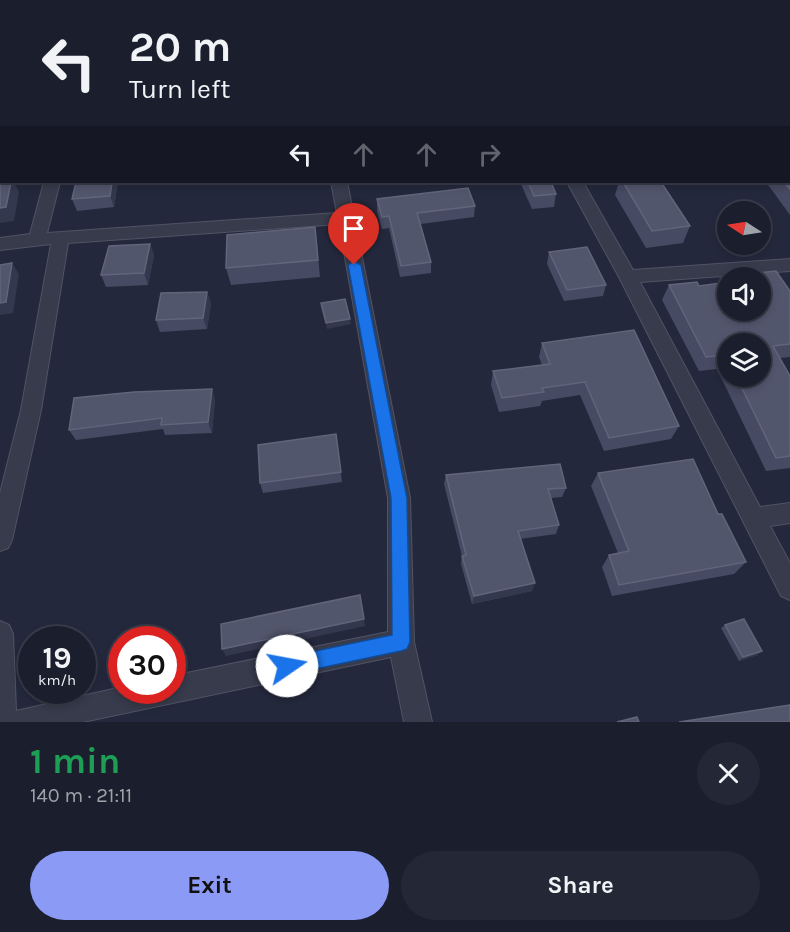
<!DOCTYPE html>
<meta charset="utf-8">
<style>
body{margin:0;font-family:Karla,sans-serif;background:#242735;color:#f1f3f6;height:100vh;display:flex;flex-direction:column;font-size:22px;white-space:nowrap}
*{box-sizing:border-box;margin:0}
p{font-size:20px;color:#a0a2aa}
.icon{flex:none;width:33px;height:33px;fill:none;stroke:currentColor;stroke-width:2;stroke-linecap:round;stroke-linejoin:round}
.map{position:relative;height:722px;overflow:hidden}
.side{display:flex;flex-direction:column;background:#1b1e2d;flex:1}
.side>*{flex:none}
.banner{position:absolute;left:0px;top:0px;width:790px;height:183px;box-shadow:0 3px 9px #0003,0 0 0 2px #393c49;background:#1b1e2d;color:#f1f3f6;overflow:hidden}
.needle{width:39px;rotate:282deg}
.fabs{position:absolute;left:717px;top:201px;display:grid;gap:12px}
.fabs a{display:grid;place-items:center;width:54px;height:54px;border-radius:50%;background:#1b1e2d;box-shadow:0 3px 9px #0003,0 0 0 2px #393c49;font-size:30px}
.speed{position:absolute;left:18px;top:626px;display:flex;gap:12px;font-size:30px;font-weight:700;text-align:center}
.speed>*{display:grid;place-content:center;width:78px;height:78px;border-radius:50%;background:#1b1e2d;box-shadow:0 3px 9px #0003,0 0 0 2px #393c49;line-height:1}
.speed small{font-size:15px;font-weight:400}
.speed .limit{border:9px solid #d22;background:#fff;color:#111}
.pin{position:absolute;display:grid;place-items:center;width:51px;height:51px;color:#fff;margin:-62px -26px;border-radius:50% 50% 50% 0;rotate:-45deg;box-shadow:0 0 6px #0007}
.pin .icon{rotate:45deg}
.me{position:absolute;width:66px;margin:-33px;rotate:78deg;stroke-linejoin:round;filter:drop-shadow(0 0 4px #0008)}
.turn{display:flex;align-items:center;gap:21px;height:126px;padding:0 30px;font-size:27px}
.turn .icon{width:78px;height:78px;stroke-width:2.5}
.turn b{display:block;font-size:42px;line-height:51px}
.lanes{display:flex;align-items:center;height:57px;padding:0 30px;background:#0003;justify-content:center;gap:30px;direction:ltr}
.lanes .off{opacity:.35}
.round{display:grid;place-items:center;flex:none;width:63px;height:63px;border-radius:32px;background:#242735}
.headline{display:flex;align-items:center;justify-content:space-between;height:102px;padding:0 30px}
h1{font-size:36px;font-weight:700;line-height:45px;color:#1e9e55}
.action{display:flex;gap:12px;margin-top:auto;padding:12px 30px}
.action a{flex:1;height:69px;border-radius:36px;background:#8b9bf5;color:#111;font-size:24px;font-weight:700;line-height:69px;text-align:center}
.action a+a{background:#242735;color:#f1f3f6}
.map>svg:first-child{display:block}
</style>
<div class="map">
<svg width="790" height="722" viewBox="0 0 790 722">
<rect width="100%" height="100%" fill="#24283c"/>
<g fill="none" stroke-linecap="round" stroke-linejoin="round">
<defs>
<path id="minor" d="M 94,0 L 106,0 L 93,2 Z
M 299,0 L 311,0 L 312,2 L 300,2 Z
M 481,0 L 493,0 L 494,2 L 482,2 Z
M 789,11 L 790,11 L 790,19 L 789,19 Z
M 789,102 L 790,102 L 790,110 L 789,110 Z
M 44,182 L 60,182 L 47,233 L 337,213 L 331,182 L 347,182 L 410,498 L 414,642 L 432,722 L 404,722 L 391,657 L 83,722 L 0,722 L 0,621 L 9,625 L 13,634 L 16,711 L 122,687 L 122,690 L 172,690 L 172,676 L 388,632 L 388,498 L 339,224 L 68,243 L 41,410 L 12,540 L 8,548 L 0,551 L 0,493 L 21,410 L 51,244 L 0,250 L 0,238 L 30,234 Z
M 567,182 L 583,182 L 633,270 L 790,259 L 790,271 L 640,282 L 760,507 L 790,503 L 790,523 L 770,526 L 790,563 L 790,600 L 781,596 L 619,277 Z"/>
</defs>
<use href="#minor" stroke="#505364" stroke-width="2"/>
<use href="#minor" fill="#383b4c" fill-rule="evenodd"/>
</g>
<path fill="#464a62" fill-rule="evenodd" d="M 582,0 L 655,0 L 656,2 L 583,2 Z
M 789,49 L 790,50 L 790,98 L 789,98 Z
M 0,51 L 2,51 L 2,97 L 0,97 L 0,99 Z
M 790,165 L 790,215 L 766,182 L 789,182 Z
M 76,182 L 118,182 L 114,207 L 77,211 L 72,199 Z
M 467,182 L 506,182 L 468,185 Z
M 520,182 L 551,182 L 556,194 L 554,207 L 532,209 Z
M 619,182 L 661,182 L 690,226 L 683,243 L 646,248 L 615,195 Z
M 377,199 L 475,206 L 474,217 L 421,224 L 431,262 L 431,273 L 400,277 L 389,228 L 382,229 L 377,211 Z
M 150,244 L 154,255 L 148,285 L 106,287 L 101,275 Z
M 317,244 L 320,277 L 231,285 L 226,268 Z
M 549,252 L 606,285 L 603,296 L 564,301 L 547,264 Z
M 776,271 L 790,291 L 790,357 L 780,358 L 790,376 L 790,468 L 766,471 L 717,369 L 699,371 L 662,300 L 669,285 L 697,282 L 699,286 L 728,282 L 728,310 L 760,310 L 760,278 L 740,278 L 741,275 ZM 728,344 L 760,344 L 760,376 L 728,376 Z
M 207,292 L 211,303 L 207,329 L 160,332 L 156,320 Z
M 542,343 L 679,426 L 671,439 L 604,451 L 580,395 L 542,401 L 540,406 L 499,412 L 491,385 L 493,371 L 542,365 L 539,357 Z
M 215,399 L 212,433 L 165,435 L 163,429 L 76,440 L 69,430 Z
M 336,434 L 342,482 L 263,493 L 260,483 Z
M 598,473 L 718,514 L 746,562 L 734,574 L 612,596 L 602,567 L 609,555 L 618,553 L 591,486 Z
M 446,475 L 566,488 L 562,497 L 551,498 L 559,525 L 556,534 L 520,539 L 535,583 L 532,591 L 472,604 L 461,564 L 462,556 L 444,484 Z
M 725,625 L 762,651 L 757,655 L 739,661 L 721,628 Z"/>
<path fill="#34384e" d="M 11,182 L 14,182 L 19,192 L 14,221 L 0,223 L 0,208 Z
M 112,182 L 118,182 L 114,207 L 110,196 Z
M 150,244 L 154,255 L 148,285 L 144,273 Z
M 12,263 L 19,274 L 13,313 L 0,315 L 0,303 Z
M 207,292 L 211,303 L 207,329 L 203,318 Z
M 350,319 L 351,324 L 327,329 L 326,323 Z
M 212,389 L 215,399 L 212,433 L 208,422 Z
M 535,583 L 532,591 L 472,604 L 474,596 Z
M 364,619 L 365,626 L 226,656 L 222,649 Z
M 762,651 L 757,655 L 739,661 L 743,657 Z"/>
<path fill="#52566d" stroke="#61657b" stroke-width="1.5" d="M 119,0 L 296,0 L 296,2 L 119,2 Z
M 593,0 L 655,0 L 656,2 L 594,2 Z
M 789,49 L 790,50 L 790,82 L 789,81 Z
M 0,51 L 2,51 L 2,83 L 0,83 Z
M 790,165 L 790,189 L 784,182 L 789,182 L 789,166 Z
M 0,179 L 2,179 L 2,182 L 11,182 L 6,207 L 0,208 Z
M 76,182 L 112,182 L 110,196 L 72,199 Z
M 528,182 L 551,182 L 556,194 L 534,196 Z
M 623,182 L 661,182 L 690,226 L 652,231 Z
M 468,188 L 475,206 L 417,213 L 431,262 L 401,266 L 389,216 L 382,217 L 377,199 Z
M 315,227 L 318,260 L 226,268 L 227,235 Z
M 150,244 L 144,273 L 101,275 L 109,246 Z
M 587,247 L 606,285 L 567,290 L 549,252 Z
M 12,263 L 6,302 L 0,303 L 0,265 Z
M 776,271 L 790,291 L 790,344 L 773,346 L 790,376 L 790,456 L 776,458 L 736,376 L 760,376 L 760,344 L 728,344 L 728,359 L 725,355 L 706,357 L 669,285 L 697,282 L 699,286 L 728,282 L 728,310 L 760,310 L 760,278 L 742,278 L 741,275 Z
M 207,292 L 203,318 L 156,320 L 161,293 Z
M 345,299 L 350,319 L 326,323 L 321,303 Z
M 634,330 L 679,426 L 609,438 L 585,382 L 542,388 L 544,392 L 502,398 L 493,371 L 550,364 L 542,343 Z
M 212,389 L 208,422 L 161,425 L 162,418 L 69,430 L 74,398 L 134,392 Z
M 336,434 L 341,472 L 260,483 L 258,445 Z
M 693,459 L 718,514 L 722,514 L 746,562 L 619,585 L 609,555 L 629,551 L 598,473 Z
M 560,464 L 566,488 L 548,489 L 559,525 L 518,531 L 535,583 L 474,596 L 462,556 L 466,555 L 446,475 Z
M 360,595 L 364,619 L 222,649 L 221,624 Z
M 744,619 L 762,651 L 743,657 L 725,625 Z
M 790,705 L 790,722 L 679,722 Z
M 637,717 L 639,722 L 617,722 Z"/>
<path fill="#1a73e8" stroke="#114b97" stroke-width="1.5" d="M 354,261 L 361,265 L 407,498 L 410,642 L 407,649 L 401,651 L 287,675 L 280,672 L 278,666 L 280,659 L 287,657 L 392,635 L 391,498 L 348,265 Z"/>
</svg>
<div class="fabs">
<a><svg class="needle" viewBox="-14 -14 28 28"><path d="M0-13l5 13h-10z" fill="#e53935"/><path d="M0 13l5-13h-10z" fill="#a0a2aa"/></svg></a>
<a><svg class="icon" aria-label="sound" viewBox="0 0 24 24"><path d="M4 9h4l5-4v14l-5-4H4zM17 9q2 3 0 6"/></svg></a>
<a><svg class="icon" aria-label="layers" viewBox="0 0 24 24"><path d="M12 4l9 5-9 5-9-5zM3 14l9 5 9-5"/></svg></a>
</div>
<div class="speed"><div>19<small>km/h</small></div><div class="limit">30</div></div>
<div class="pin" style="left:354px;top:265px;background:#d93025"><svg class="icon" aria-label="arrive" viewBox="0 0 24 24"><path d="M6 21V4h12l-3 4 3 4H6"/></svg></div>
<svg class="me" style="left:287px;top:666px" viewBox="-20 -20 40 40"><circle r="19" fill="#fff"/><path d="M0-13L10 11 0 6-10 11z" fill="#1a73e8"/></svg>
<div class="banner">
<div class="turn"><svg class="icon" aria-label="left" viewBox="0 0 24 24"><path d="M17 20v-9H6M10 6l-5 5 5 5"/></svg><div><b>20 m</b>Turn left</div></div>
<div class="lanes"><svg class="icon" aria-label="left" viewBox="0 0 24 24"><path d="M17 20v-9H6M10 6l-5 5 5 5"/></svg><svg class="icon off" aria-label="ahead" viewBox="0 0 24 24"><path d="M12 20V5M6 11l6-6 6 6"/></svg><svg class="icon off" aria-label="ahead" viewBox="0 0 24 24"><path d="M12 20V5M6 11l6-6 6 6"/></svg><svg class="icon off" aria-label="right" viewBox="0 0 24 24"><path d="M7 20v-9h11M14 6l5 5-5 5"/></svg></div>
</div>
</div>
<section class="side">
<div class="headline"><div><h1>1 min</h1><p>140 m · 21:11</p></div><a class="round"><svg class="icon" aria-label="close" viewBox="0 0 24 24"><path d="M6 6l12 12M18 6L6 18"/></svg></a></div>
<div class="action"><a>Exit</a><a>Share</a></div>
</section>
